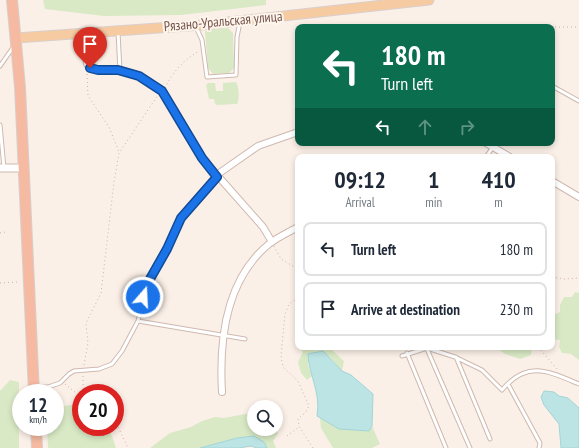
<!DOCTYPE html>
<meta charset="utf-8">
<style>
body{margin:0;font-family:"PT Sans Narrow",sans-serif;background:#f2f2f3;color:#1f2937;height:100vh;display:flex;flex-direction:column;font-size:15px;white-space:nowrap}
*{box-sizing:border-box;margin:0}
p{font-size:13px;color:#747a83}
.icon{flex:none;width:22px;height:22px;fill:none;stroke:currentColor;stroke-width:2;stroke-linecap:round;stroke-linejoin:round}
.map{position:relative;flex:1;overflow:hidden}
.sheet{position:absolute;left:295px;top:154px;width:260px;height:196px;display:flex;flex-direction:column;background:#fff;border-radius:8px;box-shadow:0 2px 6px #0003}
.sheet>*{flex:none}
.guide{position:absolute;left:295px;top:24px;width:260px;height:122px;border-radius:8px;box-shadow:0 2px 6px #0003;background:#0b6e4f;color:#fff;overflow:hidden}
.tools{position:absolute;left:247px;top:400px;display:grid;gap:8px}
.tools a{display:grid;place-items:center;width:36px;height:36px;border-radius:50%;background:#fff;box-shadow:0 2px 6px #0003;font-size:20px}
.speed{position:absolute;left:12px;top:384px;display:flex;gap:8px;font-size:20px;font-weight:700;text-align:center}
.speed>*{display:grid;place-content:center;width:52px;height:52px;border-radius:50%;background:#fff;box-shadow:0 2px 6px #0003;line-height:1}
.speed small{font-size:10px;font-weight:400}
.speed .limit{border:6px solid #d22;background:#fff;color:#111}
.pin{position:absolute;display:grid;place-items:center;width:34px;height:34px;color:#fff;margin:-41px -17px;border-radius:50% 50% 50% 0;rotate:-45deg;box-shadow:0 0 4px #0007}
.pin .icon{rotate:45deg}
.me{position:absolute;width:44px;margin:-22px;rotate:19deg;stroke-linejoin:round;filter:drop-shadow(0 0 3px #0008)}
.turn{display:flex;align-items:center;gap:14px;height:84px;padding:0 20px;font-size:18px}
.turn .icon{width:52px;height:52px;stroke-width:2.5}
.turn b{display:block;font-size:28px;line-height:34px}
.lanes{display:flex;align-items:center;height:38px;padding:0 20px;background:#0003;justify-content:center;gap:20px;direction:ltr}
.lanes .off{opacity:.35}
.eta{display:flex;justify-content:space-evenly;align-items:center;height:68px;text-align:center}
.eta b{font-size:24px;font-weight:600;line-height:28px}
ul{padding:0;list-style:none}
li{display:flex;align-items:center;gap:12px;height:54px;margin:0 8px 6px;padding:0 12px;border:2px solid #e0e1e3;border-radius:8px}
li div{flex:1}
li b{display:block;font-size:15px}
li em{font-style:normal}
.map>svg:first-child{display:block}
</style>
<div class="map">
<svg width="579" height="448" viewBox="0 0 579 448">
<rect width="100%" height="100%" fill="#fbf0e7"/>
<path fill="#d9e9c5" d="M 43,0 L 266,0 L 266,5 L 181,15 L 104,16 L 45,9 Z
M 228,28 L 233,33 L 234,68 L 229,73 L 213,74 L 208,68 L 205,31 L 208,29 Z
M 236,82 C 239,87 240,99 237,104 L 217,105 L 215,104 L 214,99 L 209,99 L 206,85 L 208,83 L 215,83 L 216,91 L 223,91 L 223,83 Z
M 575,292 L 579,293 L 579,360 L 571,354 L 562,353 L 559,347 L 560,340 L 552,339 L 552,316 L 560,312 L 560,305 L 564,297 L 572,297 Z
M 299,347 L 329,347 L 344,361 L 342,371 L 329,356 L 308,364 L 312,376 L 307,380 L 301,373 L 298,362 L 303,352 Z
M 495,347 L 532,347 L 531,355 L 520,359 L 505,354 Z
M 10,380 L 19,382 L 19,448 L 0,448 L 0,391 Z
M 71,405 L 81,410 L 81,427 C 107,427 108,422 116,448 L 48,448 L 47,429 L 48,427 L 55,427 L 55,407 Z
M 250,413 L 254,415 L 254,429 L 276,429 L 278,434 L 273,441 L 276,448 L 286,448 L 267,448 L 264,442 L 237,438 L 200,448 L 150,448 L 170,433 L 191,427 L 202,421 L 215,417 L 224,418 Z
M 320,418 L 326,422 L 369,431 L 372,426 L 380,444 L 372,448 L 333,448 L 321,428 Z"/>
<path fill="#bce4e4" stroke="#a2d5d6" d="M 323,351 L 342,371 L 351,375 L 373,394 L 372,426 L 369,431 L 339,429 L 317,416 C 321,392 309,376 308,354 Z
M 544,391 L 554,392 L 559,396 L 568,398 L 579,408 L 579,448 L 561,448 L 559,424 L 544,405 L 541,397 Z
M 254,436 L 264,442 L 267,448 L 257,448 L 251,446 L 239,448 L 200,448 L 237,438 Z"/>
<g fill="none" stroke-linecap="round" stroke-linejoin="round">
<defs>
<path id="service" d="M 196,27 L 202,40 L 207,77 L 236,75 L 237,37 L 240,22
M 118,32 L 120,71
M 0,66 L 14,46
M 552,86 L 579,101
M 0,125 L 4,168
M 486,157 L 493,147
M 138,321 L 245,339
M 427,349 L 470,448
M 407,353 L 446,448
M 402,356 L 427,348 L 455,357 L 482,370 L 502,390 C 527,360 548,371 579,384
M 456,357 L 490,439
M 509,386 L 540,443 L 539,448
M 36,387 L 48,387 L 60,383 L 69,374 L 74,371 L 99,369 L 112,364 L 122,351 L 138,321 L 146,286"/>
<path id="minor" d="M 85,32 L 87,64 L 90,68 L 98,70 L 118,70 L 139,76 L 162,91 L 202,158 L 263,227 L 272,242
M 486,143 L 510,157
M 552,181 L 579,197
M 146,286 L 167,249 L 181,218 L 218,174 L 258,146 L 298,132
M 222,392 C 219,340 226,279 269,244 C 278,237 289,232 298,227"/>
<path id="tertiary" d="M 0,168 L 24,168"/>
<path id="primary" d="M 16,38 L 201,25 L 429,0"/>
<path id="trunk" d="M 12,0 L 20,87 L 34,393
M 36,427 L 37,448"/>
</defs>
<use href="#service" stroke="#cfb9b0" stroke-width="5"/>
<use href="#minor" stroke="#cfb9b0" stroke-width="8"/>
<use href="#tertiary" stroke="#cfb9b0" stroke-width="9"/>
<use href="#primary" stroke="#d8cfcd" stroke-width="11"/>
<use href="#trunk" stroke="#d8cfcd" stroke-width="12"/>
<path stroke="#d5afa2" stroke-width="1" stroke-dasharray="1 3" stroke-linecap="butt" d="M 543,27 L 579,27
M 87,74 L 88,96 L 109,127 L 119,152
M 165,88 C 173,71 183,61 199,51
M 0,233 L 6,232
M 274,246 L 281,259 L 298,269
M 552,277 L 564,279 L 579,278
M 0,283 L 17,282
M 298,298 L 289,304 L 285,314 L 281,356 L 283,367 L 298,381 L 309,406 L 305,413 L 298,419 L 299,426 L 313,448
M 538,347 L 559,371
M 84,365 L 88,343 L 86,323 L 101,293 L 114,182 L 119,153 L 158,95
M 65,384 L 81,397
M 83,393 L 83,374
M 115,420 L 128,448
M 287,436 L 299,427"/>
<use href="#service" stroke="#fff" stroke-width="3"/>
<use href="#minor" stroke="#fff" stroke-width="6"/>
<use href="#tertiary" stroke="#fff" stroke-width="7"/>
<use href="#primary" stroke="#f7cba2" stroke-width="9"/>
<use href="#trunk" stroke="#f5baa1" stroke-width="10"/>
</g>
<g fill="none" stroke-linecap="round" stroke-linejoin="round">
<defs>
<path id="route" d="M 90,68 L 98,70 L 118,70 L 139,76 L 162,91 L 202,158 L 217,177 L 181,218 L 167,249 L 146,286 L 143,297"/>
</defs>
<use href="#route" stroke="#114b97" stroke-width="10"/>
<use href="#route" stroke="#1a73e8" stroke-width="7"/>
</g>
<g text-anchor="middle" stroke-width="4" stroke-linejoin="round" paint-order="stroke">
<g font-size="14" fill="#74544c" stroke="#fef5ed">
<text transform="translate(223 21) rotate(-5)" y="5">Рязано-Уральская улица</text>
</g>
</g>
</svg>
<div class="tools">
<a><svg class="icon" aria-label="search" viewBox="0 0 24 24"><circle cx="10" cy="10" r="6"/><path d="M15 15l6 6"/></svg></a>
</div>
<div class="speed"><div>12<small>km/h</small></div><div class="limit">20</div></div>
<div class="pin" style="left:90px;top:68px;background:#d93025"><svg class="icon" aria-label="arrive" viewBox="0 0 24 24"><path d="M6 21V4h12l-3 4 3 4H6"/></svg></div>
<svg class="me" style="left:143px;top:297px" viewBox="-20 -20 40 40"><circle r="17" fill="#1a73e8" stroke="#fff" stroke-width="3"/><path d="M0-11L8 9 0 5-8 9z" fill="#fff"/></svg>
<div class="guide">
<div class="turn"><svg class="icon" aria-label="left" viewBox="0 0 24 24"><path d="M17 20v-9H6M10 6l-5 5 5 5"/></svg><div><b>180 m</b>Turn left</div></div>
<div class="lanes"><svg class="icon" aria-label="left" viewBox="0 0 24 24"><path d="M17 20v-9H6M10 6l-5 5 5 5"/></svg><svg class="icon off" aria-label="ahead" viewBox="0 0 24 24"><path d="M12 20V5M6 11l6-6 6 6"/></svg><svg class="icon off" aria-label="right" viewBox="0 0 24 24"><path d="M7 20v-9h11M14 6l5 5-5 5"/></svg></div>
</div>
<section class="sheet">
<div class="eta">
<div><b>09:12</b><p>Arrival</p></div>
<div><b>1</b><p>min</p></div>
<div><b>410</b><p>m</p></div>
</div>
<ul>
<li><svg class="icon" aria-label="left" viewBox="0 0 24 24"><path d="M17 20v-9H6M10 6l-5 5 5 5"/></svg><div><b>Turn left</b></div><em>180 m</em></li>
<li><svg class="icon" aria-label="arrive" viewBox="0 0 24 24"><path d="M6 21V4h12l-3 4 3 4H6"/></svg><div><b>Arrive at destination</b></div><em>230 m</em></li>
</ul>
</section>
</div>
